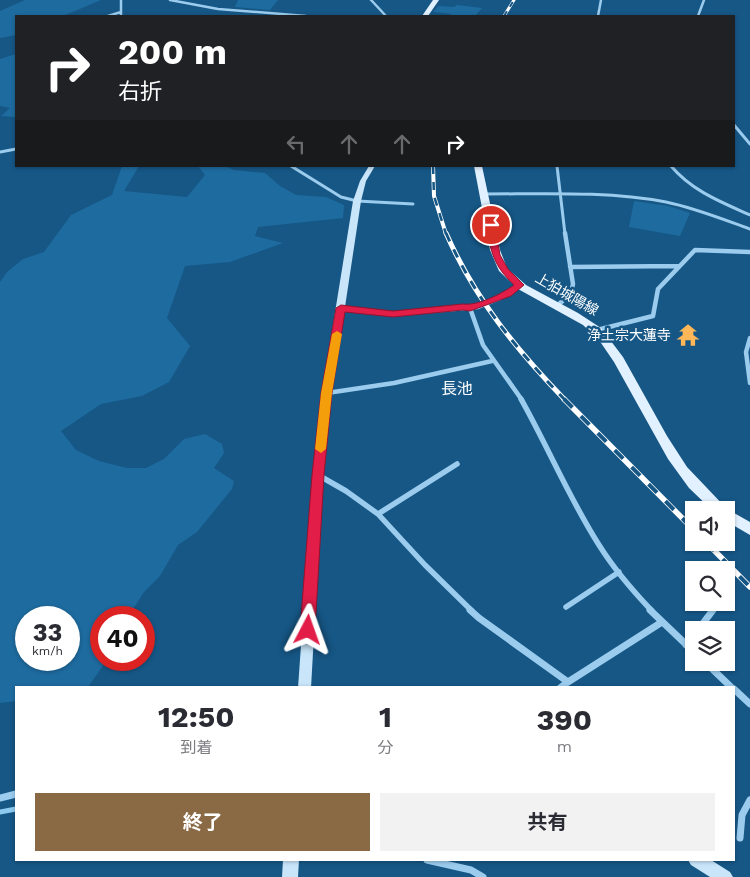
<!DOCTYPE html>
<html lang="ja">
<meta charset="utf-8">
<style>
body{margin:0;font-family:"Work Sans","Noto Sans JP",sans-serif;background:#f2f2f3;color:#2b2b33;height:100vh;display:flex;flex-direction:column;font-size:19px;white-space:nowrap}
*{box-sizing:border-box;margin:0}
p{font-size:16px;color:#7c7c81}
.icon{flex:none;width:28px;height:28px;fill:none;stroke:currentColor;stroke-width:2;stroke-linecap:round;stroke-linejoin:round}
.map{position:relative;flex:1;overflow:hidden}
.details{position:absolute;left:15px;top:686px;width:720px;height:175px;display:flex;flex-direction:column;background:#fff;border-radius:0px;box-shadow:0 1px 4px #0004}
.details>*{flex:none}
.top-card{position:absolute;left:15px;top:15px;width:720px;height:152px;border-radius:0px;box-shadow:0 1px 4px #0004;background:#202124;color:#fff;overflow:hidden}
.fabs{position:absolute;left:685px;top:501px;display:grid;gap:10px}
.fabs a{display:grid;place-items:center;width:50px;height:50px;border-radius:0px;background:#fff;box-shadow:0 1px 4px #0004;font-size:25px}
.speed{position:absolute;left:15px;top:606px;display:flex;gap:10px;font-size:25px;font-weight:700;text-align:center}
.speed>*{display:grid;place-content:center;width:65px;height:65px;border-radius:50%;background:#fff;box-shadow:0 1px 4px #0004;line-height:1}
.speed small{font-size:12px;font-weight:400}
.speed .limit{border:8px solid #d22;background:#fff;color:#111}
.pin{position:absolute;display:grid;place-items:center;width:42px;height:42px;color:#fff;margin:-21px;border:2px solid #fff;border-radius:50%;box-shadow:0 1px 5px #0007}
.me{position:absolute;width:55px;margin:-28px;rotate:4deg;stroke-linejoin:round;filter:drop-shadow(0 0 4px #0008)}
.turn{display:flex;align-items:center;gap:18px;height:105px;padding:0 20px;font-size:22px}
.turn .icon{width:65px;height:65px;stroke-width:2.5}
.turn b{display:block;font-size:35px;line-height:42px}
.lanes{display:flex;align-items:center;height:48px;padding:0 20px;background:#0003;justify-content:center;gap:25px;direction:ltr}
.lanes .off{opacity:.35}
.eta{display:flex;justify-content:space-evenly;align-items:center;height:85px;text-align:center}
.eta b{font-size:30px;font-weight:700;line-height:35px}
.action{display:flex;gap:10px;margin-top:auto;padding:10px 20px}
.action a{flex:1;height:58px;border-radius:0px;background:#8a6a44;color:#fff;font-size:20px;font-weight:700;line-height:58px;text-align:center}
.action a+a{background:#f2f2f3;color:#2b2b33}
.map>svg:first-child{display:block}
</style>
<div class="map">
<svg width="750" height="877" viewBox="0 0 750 877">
<rect width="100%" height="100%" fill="#165786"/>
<path fill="#1e6b9f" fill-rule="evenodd" d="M 25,0 L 101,0 L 63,16 L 16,16 L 16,35 L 0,38 L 0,11 Z
M 238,0 L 278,0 L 270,10 L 235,7 Z
M 457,5 L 482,8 L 475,16 L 451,16 L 451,14 L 433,12 L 438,6 L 454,7 Z
M 16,54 L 16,117 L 1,116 L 10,108 L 0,106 L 0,59 Z
M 122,166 L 139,166 L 124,191 L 187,197 L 205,175 L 198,166 L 225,166 L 234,170 L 265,173 L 280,186 L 296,195 L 326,197 L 344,205 L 343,218 L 258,227 L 255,236 L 283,243 L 230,262 L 185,266 L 167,318 L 190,346 L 169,382 L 142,396 L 101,404 L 61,431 L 76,450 L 99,461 L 127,468 L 146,468 L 164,459 L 184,439 L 205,434 L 222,444 L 224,453 L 214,468 L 234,481 L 232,489 L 197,532 L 178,545 L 160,576 L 144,592 L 128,617 L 101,618 L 101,660 L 107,660 L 88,687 L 16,688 L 16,701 L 0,703 L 0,282 L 7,272 L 23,259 L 44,252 L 71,215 L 112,195 ZM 26,618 L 69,618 L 69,660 L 26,660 Z
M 634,201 L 668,206 L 690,213 L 680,236 L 629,227 Z"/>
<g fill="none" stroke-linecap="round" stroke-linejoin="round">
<path stroke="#8dcaf0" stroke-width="5" d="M 0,812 L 16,809"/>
<path stroke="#9bccee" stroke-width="2.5" d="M 121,0 L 121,16
M 170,0 L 218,9 L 306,16
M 371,0 L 386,16
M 108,16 L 121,12
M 598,16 L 601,0
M 698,16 L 704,0"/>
<path stroke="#9bccee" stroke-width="3" d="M 734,125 L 750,144
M 0,152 L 16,149
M 291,166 L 341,197 L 357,201 L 413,204
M 557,166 L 565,234
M 671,166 C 692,191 721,202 750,215
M 485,194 C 545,194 607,191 666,202 C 695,208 722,219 750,229"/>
<path stroke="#9bccee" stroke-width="4.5" d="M 570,267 L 679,266
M 557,306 L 571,293 L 573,284 L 565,233
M 341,308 L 393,314 L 478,307 L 500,298 L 519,285
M 470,308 L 483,345 L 522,400
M 597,330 L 653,316 L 658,289 L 695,250 L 750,252
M 750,338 L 746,352 L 750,383
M 327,393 L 394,383 L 492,361"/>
<path stroke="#9bccee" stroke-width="5.5" d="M 521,399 C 548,447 569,498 599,545 C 614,569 632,590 652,611
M 318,475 L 346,491 L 378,514 L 425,565 L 472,611
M 378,514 L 457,464
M 566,607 L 619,572
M 712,611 L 718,602"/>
<path stroke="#9bccee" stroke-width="7" d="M 470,610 L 479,618 L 568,682 L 662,622
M 650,610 L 694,652
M 698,630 L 713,610
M 686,645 L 694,635
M 705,662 L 732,688
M 560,688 L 568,682
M 734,689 L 750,704
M 0,798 L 16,794
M 740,838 L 742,815 L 750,800
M 427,860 L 471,870 L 483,877"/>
<path fill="#c8e5fa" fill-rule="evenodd" d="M 369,166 L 375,166 L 366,181 L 361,201 L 332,393 L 323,475 L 311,688 L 298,688 L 313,475 L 322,393 L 353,201 L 360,181 Z
M 283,860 L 299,860 L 298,877 L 282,877 Z
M 688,860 L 711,860 L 730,872 L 733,877 L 710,877 L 691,865 Z"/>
<path fill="#e2f1ff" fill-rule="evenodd" d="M 433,0 L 439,0 L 428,16 L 422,16 Z
M 474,166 L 482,166 L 500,250 L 507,268 L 526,285 L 578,313 L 601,328 L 623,357 L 667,436 L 687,467 L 727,509 L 750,522 L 750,535 L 726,521 L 726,510 L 712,510 L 689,488 L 668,459 L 614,362 L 599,340 L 583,325 L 518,289 L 499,271 L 490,250 Z"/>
<defs>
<path id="rail-far3" d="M 504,16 L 514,0"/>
<path id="rail-far2" d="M 433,166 L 434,196 L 446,234"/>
<path id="rail-far1" d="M 446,233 C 475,299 516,349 565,400"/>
<path id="rail" d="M 564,399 L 694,530
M 706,542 L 750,587"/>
</defs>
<use href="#rail-far3" stroke="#fff" stroke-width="3"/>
<use href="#rail-far2" stroke="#fff" stroke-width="4"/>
<use href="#rail-far1" stroke="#fff" stroke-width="5"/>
<use href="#rail" stroke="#fff" stroke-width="5.5"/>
<use href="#rail-far3" stroke="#165786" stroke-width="2" stroke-dasharray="5.5" stroke-linecap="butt"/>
<use href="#rail-far2" stroke="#165786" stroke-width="2.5" stroke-dasharray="8" stroke-linecap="butt"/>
<use href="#rail-far1" stroke="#165786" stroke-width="3" stroke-dasharray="9" stroke-linecap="butt"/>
<use href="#rail" stroke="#165786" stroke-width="4" stroke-dasharray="12" stroke-linecap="butt"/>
</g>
<path fill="#e11d48" stroke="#92132f" d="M 491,222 L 495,225 L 500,255 L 508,269 L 524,285 L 511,296 L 470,311 L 463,310 L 393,317 L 345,312 L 332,393 L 324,475 L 315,630 L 312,634 L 308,636 L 303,634 L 300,630 L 312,475 L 321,393 L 336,308 L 341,305 L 393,311 L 463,304 C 478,306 501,294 514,285 C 493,265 491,252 486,225 Z"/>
<path fill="#f59e0b" d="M 337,331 L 342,334 L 332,393 L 326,449 L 321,453 L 315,449 L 321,393 L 332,334 Z"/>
<defs>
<symbol id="temple-bare" viewBox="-9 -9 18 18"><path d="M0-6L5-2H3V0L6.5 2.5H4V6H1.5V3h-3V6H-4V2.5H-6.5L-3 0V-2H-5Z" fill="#ffb758" stroke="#165786" stroke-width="2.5" paint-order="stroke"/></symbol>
</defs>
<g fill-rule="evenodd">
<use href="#temple-bare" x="672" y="319" width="32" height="32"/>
</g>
<g text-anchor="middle" stroke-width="5" stroke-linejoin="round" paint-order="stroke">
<g font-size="14" fill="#fff" stroke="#165786">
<text transform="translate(567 294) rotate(30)" y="5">上狛城陽線</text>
</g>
<g font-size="14" fill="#fff" stroke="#165786" text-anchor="end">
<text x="671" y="340">浄土宗大蓮寺</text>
</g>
<g font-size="16" fill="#fff" stroke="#165786">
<text x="457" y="394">長池</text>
</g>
</g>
</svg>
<div class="fabs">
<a><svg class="icon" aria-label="sound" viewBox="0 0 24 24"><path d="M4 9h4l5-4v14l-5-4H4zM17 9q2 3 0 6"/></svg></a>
<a><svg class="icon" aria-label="search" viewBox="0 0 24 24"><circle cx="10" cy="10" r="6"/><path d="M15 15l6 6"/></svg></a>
<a><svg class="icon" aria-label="layers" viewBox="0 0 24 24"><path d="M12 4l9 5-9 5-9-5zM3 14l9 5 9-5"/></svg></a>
</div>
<div class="speed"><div>33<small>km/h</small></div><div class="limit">40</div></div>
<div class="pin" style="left:491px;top:225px;background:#d93025"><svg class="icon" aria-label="arrive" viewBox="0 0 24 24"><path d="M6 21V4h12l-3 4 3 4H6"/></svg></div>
<svg class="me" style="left:308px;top:630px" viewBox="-20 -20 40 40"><path d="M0-17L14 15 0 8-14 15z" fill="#e11d48" stroke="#fff" stroke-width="4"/></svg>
<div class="top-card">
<div class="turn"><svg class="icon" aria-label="right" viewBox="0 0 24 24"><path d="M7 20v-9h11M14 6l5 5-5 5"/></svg><div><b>200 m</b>右折</div></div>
<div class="lanes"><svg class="icon off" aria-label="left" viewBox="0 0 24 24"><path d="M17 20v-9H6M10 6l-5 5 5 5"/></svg><svg class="icon off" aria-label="ahead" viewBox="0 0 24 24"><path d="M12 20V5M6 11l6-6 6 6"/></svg><svg class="icon off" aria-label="ahead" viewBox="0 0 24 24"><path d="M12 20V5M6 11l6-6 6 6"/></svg><svg class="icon" aria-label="right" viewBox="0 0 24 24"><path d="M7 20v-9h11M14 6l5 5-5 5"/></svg></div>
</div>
<section class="details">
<div class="eta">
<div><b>12:50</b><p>到着</p></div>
<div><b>1</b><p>分</p></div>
<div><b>390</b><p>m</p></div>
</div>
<div class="action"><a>終了</a><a>共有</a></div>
</section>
</div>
